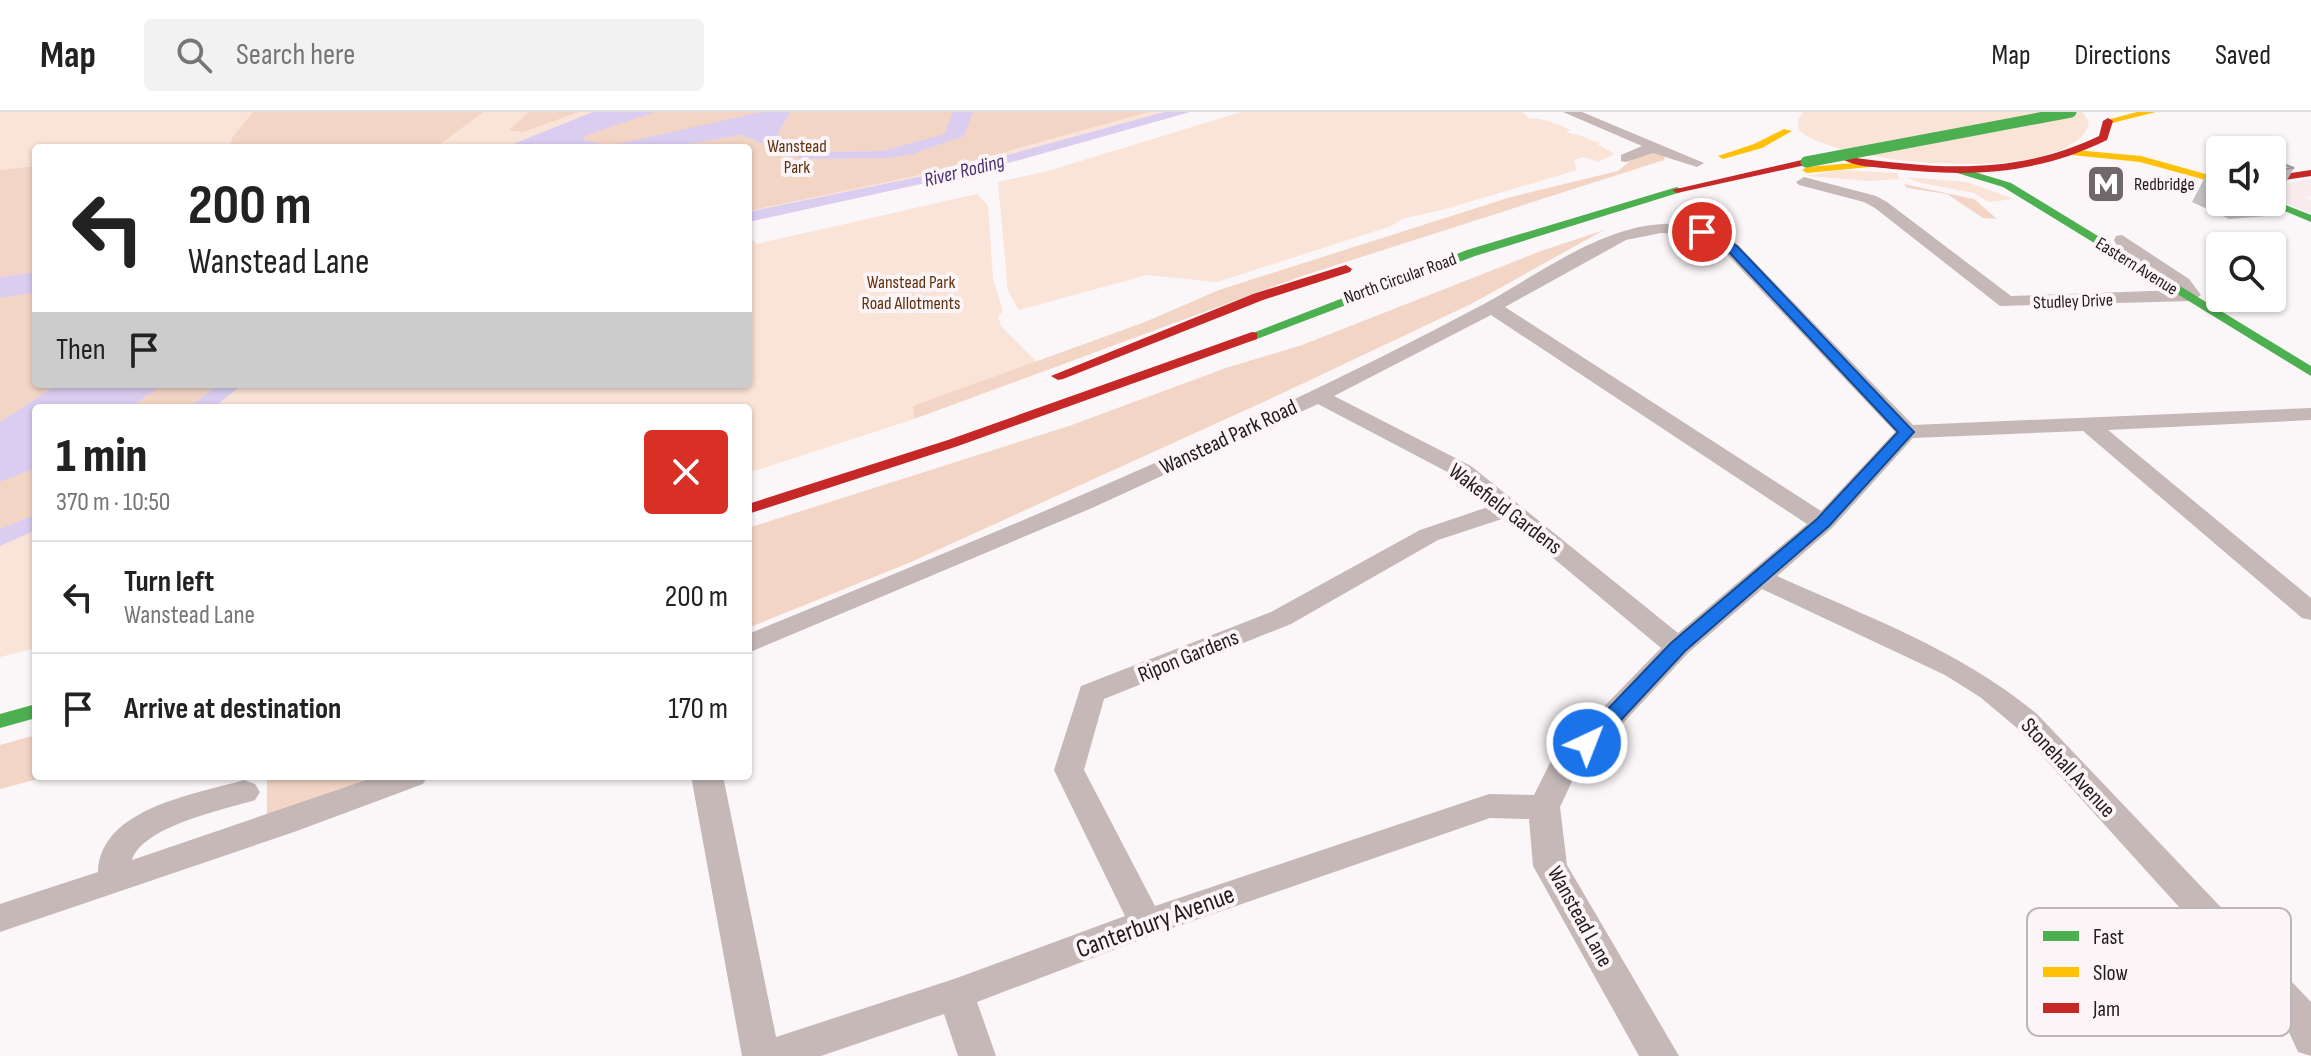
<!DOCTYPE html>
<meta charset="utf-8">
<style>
body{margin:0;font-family:"Sofia Sans Condensed",sans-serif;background:#f2f2f2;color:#222;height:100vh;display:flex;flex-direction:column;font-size:30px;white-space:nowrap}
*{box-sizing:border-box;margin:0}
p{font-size:26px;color:#767676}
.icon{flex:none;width:44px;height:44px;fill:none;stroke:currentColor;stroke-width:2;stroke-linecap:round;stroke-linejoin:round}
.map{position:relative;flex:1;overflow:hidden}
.details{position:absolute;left:32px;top:292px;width:720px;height:376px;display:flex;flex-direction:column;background:#fff;border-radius:8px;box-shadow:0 2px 6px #0004}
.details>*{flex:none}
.hud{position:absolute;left:32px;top:32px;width:720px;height:244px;border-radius:8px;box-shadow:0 2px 6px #0004;background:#fff;color:#222;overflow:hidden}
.controls{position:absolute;left:2206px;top:24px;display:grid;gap:16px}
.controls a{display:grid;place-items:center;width:80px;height:80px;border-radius:8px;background:#fff;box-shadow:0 2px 6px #0004;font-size:40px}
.pin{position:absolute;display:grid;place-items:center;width:68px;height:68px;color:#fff;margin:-34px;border:4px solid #fff;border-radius:50%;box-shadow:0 2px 8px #0007}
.me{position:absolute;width:88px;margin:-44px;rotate:43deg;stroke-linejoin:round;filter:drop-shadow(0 0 6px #0008)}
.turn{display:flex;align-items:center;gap:28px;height:168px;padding:0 24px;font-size:36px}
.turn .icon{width:104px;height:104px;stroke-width:2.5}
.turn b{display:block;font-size:56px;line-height:68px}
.then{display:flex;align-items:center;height:76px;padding:0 24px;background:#0003;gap:16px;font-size:30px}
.round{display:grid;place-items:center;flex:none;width:84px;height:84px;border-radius:8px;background:#f2f2f2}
.headline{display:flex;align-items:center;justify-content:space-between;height:136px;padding:0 24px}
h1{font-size:48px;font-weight:800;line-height:60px}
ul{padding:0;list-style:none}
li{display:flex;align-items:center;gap:24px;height:112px;padding:0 24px;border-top:2px solid #e0e0e0}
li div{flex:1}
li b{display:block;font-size:30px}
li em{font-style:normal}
header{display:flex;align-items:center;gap:48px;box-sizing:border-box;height:112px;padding:0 40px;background:#fff;border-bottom:2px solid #e0e0e0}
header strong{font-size:38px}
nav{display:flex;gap:44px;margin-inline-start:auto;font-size:28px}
.search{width:560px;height:72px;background:#f2f2f2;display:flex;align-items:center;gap:20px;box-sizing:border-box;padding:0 28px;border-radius:8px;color:#767676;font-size:30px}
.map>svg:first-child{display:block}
</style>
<header>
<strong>Map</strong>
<div class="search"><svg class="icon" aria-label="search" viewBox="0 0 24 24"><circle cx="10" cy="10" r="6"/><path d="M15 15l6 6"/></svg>Search here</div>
<nav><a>Map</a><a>Directions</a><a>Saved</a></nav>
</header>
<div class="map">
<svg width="2311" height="944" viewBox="0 0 2311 944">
<rect width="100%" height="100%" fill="#fbf6f8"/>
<path fill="#f9eaee" d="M 2311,67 L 2311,84 L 2305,85 L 2311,88 L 2311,102 L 2272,85 L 2272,74 Z"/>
<path fill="#fae3d7" d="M 0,0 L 1164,0 L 952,58 L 748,100 L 748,36 L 36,36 L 36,272 L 218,272 L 189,296 L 36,296 L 36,536 L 0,545 Z
M 1241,0 L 1522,0 L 1530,7 C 1541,5 1559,12 1570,18 L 1565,20 L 1589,26 L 1586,27 L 1601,31 L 1597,32 L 1615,42 L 1598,50 L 1584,45 L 1574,48 L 1577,58 L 1445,97 L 1402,107 L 1391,114 L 1217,170 L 1147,163 L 1019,198 L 1008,179 L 998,70 L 1048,59 Z
M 1803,0 L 2082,0 L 2089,10 C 2076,75 1836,54 1799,18 L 1798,8 Z
M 1840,58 L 1897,61 L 1900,67 L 1869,69 L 1807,64 Z
M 1907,65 L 1967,70 L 2014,87 L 1989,90 L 1974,81 L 1917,70 Z
M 977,82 L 988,93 L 993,167 L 1003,199 L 998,205 L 1001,214 L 1037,250 L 914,294 L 914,307 L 748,361 L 748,296 L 213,296 L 243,272 L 748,272 L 748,124 L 757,132 Z"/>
<path fill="#f3d5c5" d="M 253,0 L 483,0 L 435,36 L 230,36 L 232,26 Z
M 529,0 L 579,0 L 523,20 L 509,18 Z
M 655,0 L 761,0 L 625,32 L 609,34 L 584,28 L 584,24 Z
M 790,0 L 953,0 L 944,22 L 882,39 L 818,40 L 777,23 Z
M 973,0 L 1148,0 L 929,61 L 748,99 L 748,36 L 665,36 L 741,23 L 802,47 L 888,46 L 910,43 L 964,24 Z
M 1651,40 L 1665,44 L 1664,48 L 1302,164 L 914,307 L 913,294 L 1145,210 L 1219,178 L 1511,85 L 1618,59 L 1637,43 Z
M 36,54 L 36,160 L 0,165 L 0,58 Z
M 1904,72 L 1974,87 L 1997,107 L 1983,106 L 1947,82 L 1907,76 Z
M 1604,118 L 1471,192 L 1270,287 L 911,450 L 748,516 L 748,416 L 1069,314 L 1226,256 L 1302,233 L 1541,139 Z
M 36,180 L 36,272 L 58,272 L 0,310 L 0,186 Z
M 163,272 L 218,272 L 189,296 L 130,296 Z
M 36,356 L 36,402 L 0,417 L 0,370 Z
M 36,623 L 36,664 L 49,664 L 0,677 L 0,633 Z
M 267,664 L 382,664 L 267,706 Z"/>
<path fill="#dacdf0" d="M 593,0 L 655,0 L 584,24 L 584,28 L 609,34 L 761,0 L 790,0 L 777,23 L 818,40 L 882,39 L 944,22 L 953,0 L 973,0 L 964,24 L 910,43 L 888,46 L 801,47 L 741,23 L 665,36 L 503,36 Z
M 1164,0 L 1190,0 L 980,59 L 748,110 L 748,100 L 952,58 Z
M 36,160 L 36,180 L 0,186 L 0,165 Z
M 58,272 L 163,272 L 130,296 L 36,296 L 36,356 L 0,370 L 0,310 Z
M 218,272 L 243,272 L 213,296 L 189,296 Z
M 36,402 L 36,418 L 0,434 L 0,417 Z"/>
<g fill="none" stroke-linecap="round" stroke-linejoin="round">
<path fill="#c5b8b7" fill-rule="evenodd" d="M 1563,0 L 1582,0 L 1704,51 L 1697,55 L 1653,41 L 1626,50 L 1621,49 L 1621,43 L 1642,34 Z
M 1804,65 L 1876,84 L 1887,90 L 2011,184 L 2179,178 L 2116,132 L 2114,128 L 2116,124 L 2122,123 L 2189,167 L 2201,183 L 2192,189 L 2000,194 L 1875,96 L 1864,90 L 1799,73 L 1796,70 Z
M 1710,89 L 1718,94 L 1713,99 L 1720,114 L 1714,120 L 1732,127 L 1913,313 L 2311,296 L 2311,308 L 2108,318 L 2311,486 L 2311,508 L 2302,506 L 2083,319 L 1913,326 L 1832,416 L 1777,464 C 1868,505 1960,538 2037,602 L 2311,890 L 2311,944 L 2298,940 L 2288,918 L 2265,890 L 2017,616 L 1980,585 L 1945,563 L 1762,477 L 1688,541 L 1575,663 L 1560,695 L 1567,753 L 1679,944 L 1639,944 L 1533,754 L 1529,707 L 1490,706 L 1158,821 L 977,890 L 996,944 L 958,944 L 944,902 L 821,944 L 742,944 L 691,664 L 723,664 L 776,925 L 954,867 L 1125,804 L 1054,658 L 1081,574 L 1271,500 L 1420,418 L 1491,394 L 1455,364 L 1318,292 L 1092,396 L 748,541 L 748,522 C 997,420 1246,319 1482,193 C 1547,158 1622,97 1698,115 L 1703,112 L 1696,98 ZM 1661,121 L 1687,122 L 1720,135 L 1895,320 L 1821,399 L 1505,195 L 1626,128 ZM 1491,203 L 1807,412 L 1678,521 L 1471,354 L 1334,284 ZM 1505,406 L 1661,536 L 1551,649 L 1534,683 L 1489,682 L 1155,794 L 1084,658 L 1104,587 L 1291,512 L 1438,428 Z
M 378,664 L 428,664 L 423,672 L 294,720 L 0,820 L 0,792 L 98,760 C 100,696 196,682 244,668 L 255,672 L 260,680 L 255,688 C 223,698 143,714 132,748 Z"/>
<path fill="#4caf50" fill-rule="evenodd" d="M 1958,55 L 2011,71 L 2311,254 L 2311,264 L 2003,75 L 1954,60 L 1954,56 Z
M 1677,75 L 1682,78 L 1681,80 L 1475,144 L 1257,227 L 1252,228 L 1245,224 L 1467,138 Z
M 2273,88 L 2311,103 L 2311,110 L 2263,90 Z
M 36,592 L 36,606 L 0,616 L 0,602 Z"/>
<path fill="#ffc107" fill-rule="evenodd" d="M 2137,0 L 2156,0 L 2108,12 L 2103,9 Z
M 1784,17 L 1792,19 L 1762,36 L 1723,47 L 1718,44 L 1754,32 Z
M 2076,38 L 2141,44 L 2220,66 L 2220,72 L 2140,50 L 2072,43 L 2071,41 Z
M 1876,49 L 1880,50 L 1880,54 L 1807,61 L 1802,58 L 1807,55 Z"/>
<path fill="#c62828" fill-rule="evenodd" d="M 2108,6 L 2113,9 L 2107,28 C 2035,63 1970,65 1892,57 C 1877,55 1856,55 1844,48 L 1849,45 C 1939,57 2015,64 2099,24 L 2103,9 Z
M 1806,47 L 1810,48 L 1810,52 L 1677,81 L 1672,78 Z
M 2311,58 L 2311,64 L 2272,70 L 2272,64 Z
M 1346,153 L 1352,157 L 1350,160 L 1263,188 L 1063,267 L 1058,268 L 1051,264 L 1253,182 Z
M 1252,220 L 1257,221 L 1257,227 L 958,334 L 748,402 L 748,392 L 948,328 Z"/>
<path stroke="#4caf50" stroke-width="11" d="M 1806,50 L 2071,0"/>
</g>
<path fill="#c3bec2" d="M 2220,43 L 2220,90 L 2272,90 L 2272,48 L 2294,56 L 2267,104 L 2229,107 L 2192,90 L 2216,44 Z"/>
<path fill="#e3dde1" stroke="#9f9b9e" stroke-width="2" d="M 2272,48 L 2294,56 L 2272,58 Z"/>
<path fill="#1a73e8" stroke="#114b97" stroke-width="2" d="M 1702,116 L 1737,134 L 1914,320 L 1829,414 L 1685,539 L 1595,636 L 1580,636 L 1577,631 L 1580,626 L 1671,531 L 1817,407 L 1898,320 L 1728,139 L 1698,122 L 1696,120 Z"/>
<defs>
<symbol id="metro-square" viewBox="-11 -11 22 22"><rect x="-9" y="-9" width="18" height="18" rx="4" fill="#70686a" stroke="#fcf5f7"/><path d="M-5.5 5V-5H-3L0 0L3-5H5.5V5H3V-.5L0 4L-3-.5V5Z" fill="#fff"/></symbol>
</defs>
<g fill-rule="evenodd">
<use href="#metro-square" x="2084" y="50" width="44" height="44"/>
</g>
<g text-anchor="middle" stroke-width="8" stroke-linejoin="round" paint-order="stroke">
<g font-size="18" fill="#5f310e" stroke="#fcf5f7">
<text x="797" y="40">Wanstead<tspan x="797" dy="21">Park</tspan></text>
<text x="911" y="176">Wanstead Park<tspan x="911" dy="21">Road Allotments</tspan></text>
</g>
<g font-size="18" fill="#251b1e" stroke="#fcf5f7" text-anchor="start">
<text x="2134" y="78">Redbridge</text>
</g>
<g font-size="18" fill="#251b1e" stroke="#fcf5f7">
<text transform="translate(2137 154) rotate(32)" y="6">Eastern Avenue</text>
<text transform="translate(1400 166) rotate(-20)" y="6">North Circular Road</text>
<text transform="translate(2073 189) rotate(-2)" y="6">Studley Drive</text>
</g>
<g font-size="20" font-style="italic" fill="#49316d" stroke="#fcf5f7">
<text transform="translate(964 58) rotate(-14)" y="7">River Roding</text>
</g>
<g font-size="22" fill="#251b1e" stroke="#fcf5f7">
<text transform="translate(1228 324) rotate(-25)" y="8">Wanstead Park Road</text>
<text transform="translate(1506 396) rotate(37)" y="8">Wakefield Gardens</text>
<text transform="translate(1188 543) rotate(-22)" y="8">Ripon Gardens</text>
<text transform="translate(2069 655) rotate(47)" y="8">Stonehall Avenue</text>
<text transform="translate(1581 804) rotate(61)" y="8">Wanstead Lane</text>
</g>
<g font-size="26" fill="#251b1e" stroke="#fcf5f7">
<text transform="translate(1155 809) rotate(-20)" y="9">Canterbury Avenue</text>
</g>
</g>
<rect x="2027" y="796" width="264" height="128" rx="12" fill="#fcf5f7" stroke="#bcb4b6" stroke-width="2"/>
<rect x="2043" y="819" width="36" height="10" fill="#4caf50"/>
<rect x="2043" y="855" width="36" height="10" fill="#ffc107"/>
<rect x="2043" y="891" width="36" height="10" fill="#c62828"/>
<g font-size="22" fill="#251b1e">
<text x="2093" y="832">Fast</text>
<text x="2093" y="868">Slow</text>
<text x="2093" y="904">Jam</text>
</g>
</svg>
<div class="controls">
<a><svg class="icon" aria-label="sound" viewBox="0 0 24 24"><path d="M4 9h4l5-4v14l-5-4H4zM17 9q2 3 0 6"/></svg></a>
<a><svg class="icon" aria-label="search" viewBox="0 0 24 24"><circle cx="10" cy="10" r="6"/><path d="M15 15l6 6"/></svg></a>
</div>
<div class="pin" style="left:1702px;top:120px;background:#d93025"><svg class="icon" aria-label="arrive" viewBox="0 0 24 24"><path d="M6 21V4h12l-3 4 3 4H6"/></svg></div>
<svg class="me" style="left:1587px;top:631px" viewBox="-20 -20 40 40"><circle r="17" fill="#1a73e8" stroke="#fff" stroke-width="3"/><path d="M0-11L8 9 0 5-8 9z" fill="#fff"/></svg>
<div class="hud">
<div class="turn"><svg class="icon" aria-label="left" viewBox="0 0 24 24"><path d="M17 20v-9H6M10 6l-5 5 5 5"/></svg><div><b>200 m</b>Wanstead Lane</div></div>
<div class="then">Then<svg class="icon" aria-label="arrive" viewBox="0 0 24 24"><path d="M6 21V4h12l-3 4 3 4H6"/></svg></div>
</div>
<section class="details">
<div class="headline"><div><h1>1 min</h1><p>370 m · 10:50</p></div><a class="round" style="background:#d93025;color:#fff"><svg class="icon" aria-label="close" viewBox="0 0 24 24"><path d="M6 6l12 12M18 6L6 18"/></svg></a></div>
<ul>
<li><svg class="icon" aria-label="left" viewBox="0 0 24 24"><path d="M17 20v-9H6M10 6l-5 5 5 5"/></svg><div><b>Turn left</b><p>Wanstead Lane</p></div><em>200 m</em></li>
<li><svg class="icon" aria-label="arrive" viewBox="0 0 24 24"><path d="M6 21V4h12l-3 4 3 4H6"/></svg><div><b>Arrive at destination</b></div><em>170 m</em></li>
</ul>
</section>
</div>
